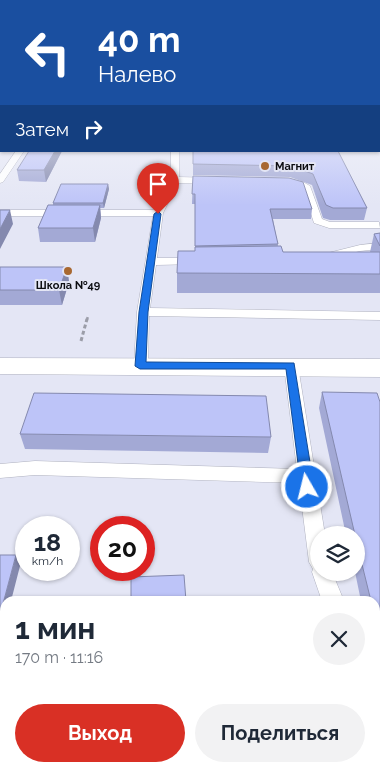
<!DOCTYPE html>
<html lang="ru">
<meta charset="utf-8">
<style>
body{margin:0;font-family:Raleway,sans-serif;background:#f2f2f3;color:#1f2937;height:100vh;display:flex;flex-direction:column;font-size:19px;white-space:nowrap}
*{box-sizing:border-box;margin:0}
p{font-size:16px;color:#747a83}
.icon{flex:none;width:28px;height:28px;fill:none;stroke:currentColor;stroke-width:2;stroke-linecap:round;stroke-linejoin:round}
.map{position:relative;flex:1;overflow:hidden}
.drawer{position:absolute;left:0px;top:596px;width:380px;height:176px;display:flex;flex-direction:column;background:#fff;border-radius:15px 15px 0 0;box-shadow:0 1px 4px #0004}
.drawer>*{flex:none}
.top-card{position:absolute;left:0px;top:0px;width:380px;height:152px;box-shadow:0 1px 4px #0004;background:#1a4fa0;color:#fff;overflow:hidden}
.buttons{position:absolute;left:310px;top:526px;display:grid;gap:10px}
.buttons a{display:grid;place-items:center;width:55px;height:55px;border-radius:50%;background:#fff;box-shadow:0 1px 4px #0004;font-size:25px}
.speed{position:absolute;left:15px;top:516px;display:flex;gap:10px;font-size:25px;font-weight:700;text-align:center}
.speed>*{display:grid;place-content:center;width:65px;height:65px;border-radius:50%;background:#fff;box-shadow:0 1px 4px #0004;line-height:1}
.speed small{font-size:12px;font-weight:400}
.speed .limit{border:8px solid #d22;background:#fff;color:#111}
.pin{position:absolute;display:grid;place-items:center;width:42px;height:42px;color:#fff;margin:-51px -21px;border-radius:50% 50% 50% 0;rotate:-45deg;box-shadow:0 0 5px #0007}
.pin .icon{rotate:45deg}
.me{position:absolute;width:55px;margin:-28px;rotate:352deg;stroke-linejoin:round;filter:drop-shadow(0 0 4px #0008)}
.turn{display:flex;align-items:center;gap:18px;height:105px;padding:0 15px;font-size:22px}
.turn .icon{width:65px;height:65px;stroke-width:2.5}
.turn b{display:block;font-size:35px;line-height:42px}
.then{display:flex;align-items:center;height:48px;padding:0 15px;background:#0003;gap:10px;font-size:19px}
.round{display:grid;place-items:center;flex:none;width:52px;height:52px;border-radius:26px;background:#f2f2f3}
.summary{display:flex;align-items:center;justify-content:space-between;height:85px;padding:0 15px}
h1{font-size:30px;font-weight:700;line-height:38px}
.action{display:flex;gap:10px;margin-top:auto;padding:10px 15px}
.action a{flex:1;height:58px;border-radius:30px;background:#d93025;color:#fff;font-size:20px;font-weight:700;line-height:58px;text-align:center}
.action a+a{background:#f2f2f3;color:#1f2937}
.map>svg:first-child{display:block}
</style>
<div class="map">
<svg width="380" height="772" viewBox="0 0 380 772">
<rect width="100%" height="100%" fill="#e4e6f5"/>
<g fill="none" stroke-linecap="round" stroke-linejoin="round">
<defs>
<path id="service" d="M 0,139 L 1,139 L 1,143 L 0,143 Z
M 16,151 L 24,151 L 3,182 L 0,183 L 0,174 Z
M 171,151 L 179,151 L 179,177 L 213,178 L 217,181 L 213,184 L 178,183 L 163,213 L 157,258 L 197,258 L 203,261 L 197,264 L 156,265 L 150,308 L 380,312 L 380,320 L 149,316 L 148,366 L 146,369 L 136,369 L 134,366 L 137,312 L 153,216 L 0,216 L 0,210 L 155,210 L 171,180 Z
M 286,179 L 303,182 L 310,186 L 322,219 L 330,222 L 379,222 L 380,228 L 329,228 L 314,223 L 303,189 L 283,184 L 283,180 Z
M 380,243 L 380,249 L 360,251 L 328,259 L 322,256 L 324,254 L 360,245 Z
M 291,361 L 298,366 L 325,535 L 319,535 L 319,572 L 332,572 L 344,601 L 322,601 L 312,572 L 313,569 L 309,562 L 299,483 L 35,475 L 0,478 L 0,464 L 35,461 L 297,469 L 284,366 Z
M 375,659 L 380,659 L 380,683 L 375,683 Z
M 375,740 L 380,742 L 380,772 L 366,772 L 365,768 L 375,768 Z"/>
<path id="minor" d="M 0,358 L 380,359 L 380,377 L 0,374 Z"/>
</defs>
<use href="#service" stroke="#afb1bf" stroke-width="1"/>
<use href="#minor" stroke="#afb1bf" stroke-width="1"/>
<path stroke="#9b9da8" stroke-width="2.5" stroke-dasharray="3 2" stroke-linecap="butt" d="M 87,320 L 88,316"/>
<path stroke="#9b9da8" stroke-width="3" stroke-dasharray="4 2.5" stroke-linecap="butt" d="M 81,341 L 87,319"/>
<use href="#service" fill="#fff" fill-rule="evenodd"/>
<use href="#minor" fill="#fff" fill-rule="evenodd"/>
</g>
<path fill="#a3a9d5" d="M 0,97 L 1,97 L 1,137 L 0,137 Z
M 62,151 L 46,182 L 19,181 L 17,170 Z
M 193,151 L 338,151 L 367,208 L 364,220 L 330,220 L 323,218 L 312,185 L 290,177 L 193,175 Z
M 193,176 L 312,209 L 311,219 L 273,219 L 278,246 L 283,252 L 370,252 L 374,234 L 380,233 L 380,293 L 177,293 L 177,273 L 195,251 L 195,204 L 192,204 Z
M 108,184 L 109,189 L 104,208 L 100,208 L 101,218 L 95,242 L 40,242 L 38,228 L 53,205 L 53,203 Z
M 0,267 L 67,267 L 69,282 L 62,305 L 0,305 Z
M 322,392 L 380,402 L 380,629 L 375,629 L 375,601 L 361,601 L 355,572 L 356,572 L 356,535 L 346,535 L 319,408 Z
M 20,434 L 271,437 L 268,453 L 25,449 Z"/>
<path fill="#8489ae" d="M 55,151 L 62,151 L 46,182 L 44,170 Z
M 108,184 L 109,189 L 104,208 L 103,203 Z
M 100,205 L 101,218 L 95,242 L 93,228 Z
M 10,210 L 13,224 L 0,249 L 0,229 Z
M 67,267 L 69,282 L 62,305 L 59,290 Z
M 16,555 L 20,566 L 11,601 L 5,601 L 5,627 L 0,647 L 0,615 Z"/>
<path fill="#bdc4f8" stroke="#8489ae" d="M 0,97 L 1,97 L 1,127 L 0,127 Z
M 29,151 L 55,151 L 44,170 L 17,170 Z
M 193,151 L 338,151 L 367,208 L 333,208 L 326,205 L 313,174 L 291,166 L 193,164 Z
M 193,176 L 289,178 L 303,182 L 312,209 L 270,209 L 278,244 L 195,246 L 195,194 L 192,194 Z
M 61,184 L 108,184 L 103,203 L 53,203 Z
M 48,205 L 100,205 L 93,228 L 38,228 Z
M 0,210 L 10,210 L 0,229 Z
M 380,233 L 380,246 L 374,234 Z
M 281,246 L 283,252 L 380,252 L 380,274 L 177,273 L 178,251 L 195,251 L 195,247 Z
M 0,267 L 67,267 L 59,290 L 0,290 Z
M 322,392 L 377,393 L 380,402 L 380,614 L 375,614 L 375,601 L 371,601 L 356,540 L 356,535 L 355,535 Z
M 34,393 L 266,396 L 271,437 L 20,434 Z
M 0,555 L 16,555 L 0,615 Z
M 184,575 L 186,601 L 131,601 L 131,577 Z"/>
<linearGradient id="sky" x2="0" y2="1"><stop stop-color="#8db1ea"/><stop offset="0.47" stop-color="#f3f4fa"/><stop offset="1" stop-color="#f3f4fa" stop-opacity="0"/></linearGradient>
<rect width="380" height="205" fill="url(#sky)"/>
<path fill="#1a73e8" stroke="#114b97" d="M 158,211 L 161,214 L 148,312 L 146,362 L 294,363 L 314,487 L 312,491 L 303,491 L 301,487 L 286,369 L 140,369 L 135,366 L 139,312 L 154,214 Z"/>
<g fill="#a86831" stroke="#e4e6f5" stroke-width="2">
<circle cx="265" cy="166" r="5"/>
<circle cx="68" cy="271" r="5"/>
</g>
<g text-anchor="middle" stroke-width="4" stroke-linejoin="round" paint-order="stroke">
<g font-size="11" font-weight="bold" fill="#0c0d11" stroke="#e4e6f5" text-anchor="start">
<text x="275" y="170">Магнит</text>
<text x="68" y="289" text-anchor="middle">Школа №49</text>
</g>
</g>
</svg>
<div class="buttons">
<a><svg class="icon" aria-label="layers" viewBox="0 0 24 24"><path d="M12 4l9 5-9 5-9-5zM3 14l9 5 9-5"/></svg></a>
</div>
<div class="speed"><div>18<small>km/h</small></div><div class="limit">20</div></div>
<div class="pin" style="left:158px;top:214px;background:#d93025"><svg class="icon" aria-label="arrive" viewBox="0 0 24 24"><path d="M6 21V4h12l-3 4 3 4H6"/></svg></div>
<svg class="me" style="left:307px;top:487px" viewBox="-20 -20 40 40"><circle r="17" fill="#1a73e8" stroke="#fff" stroke-width="3"/><path d="M0-11L8 9 0 5-8 9z" fill="#fff"/></svg>
<div class="top-card">
<div class="turn"><svg class="icon" aria-label="left" viewBox="0 0 24 24"><path d="M17 20v-9H6M10 6l-5 5 5 5"/></svg><div><b>40 m</b>Налево</div></div>
<div class="then">Затем<svg class="icon" aria-label="right" viewBox="0 0 24 24"><path d="M7 20v-9h11M14 6l5 5-5 5"/></svg></div>
</div>
<section class="drawer">
<div class="summary"><div><h1>1 мин</h1><p>170 m · 11:16</p></div><a class="round"><svg class="icon" aria-label="close" viewBox="0 0 24 24"><path d="M6 6l12 12M18 6L6 18"/></svg></a></div>
<div class="action"><a>Выход</a><a>Поделиться</a></div>
</section>
</div>
